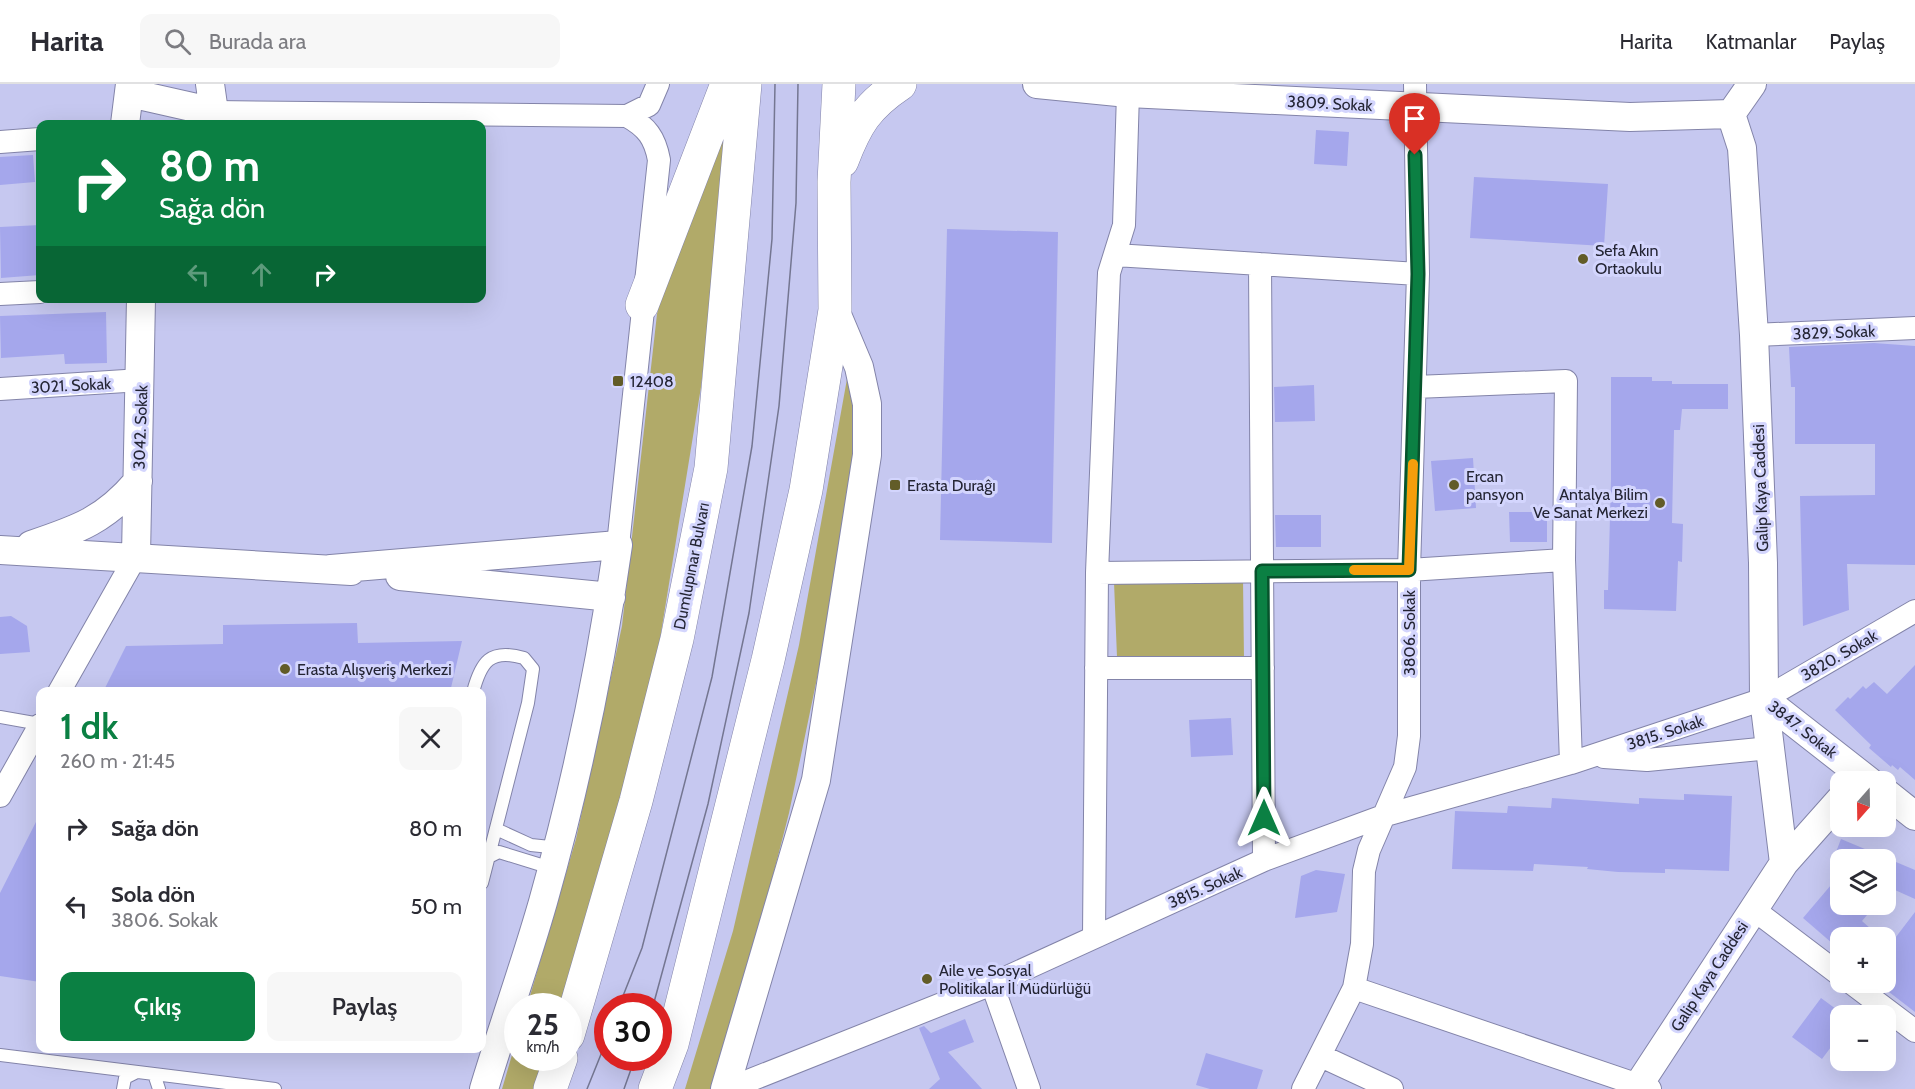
<!DOCTYPE html>
<html lang="tr">
<meta charset="utf-8">
<style>
body{margin:0;font-family:Cabin,sans-serif;background:#f7f7f7;color:#2b2b33;height:100vh;display:flex;flex-direction:column;font-size:22px;white-space:nowrap}
*{box-sizing:border-box;margin:0}
p{font-size:20px;color:#7c7c81}
.icon{flex:none;width:33px;height:33px;fill:none;stroke:currentColor;stroke-width:2;stroke-linecap:round;stroke-linejoin:round}
.map{position:relative;flex:1;overflow:hidden}
.side{position:absolute;left:36px;top:603px;width:450px;height:366px;display:flex;flex-direction:column;background:#fff;border-radius:12px;box-shadow:0 6px 24px #0002}
.side>*{flex:none}
.guide{position:absolute;left:36px;top:36px;width:450px;height:183px;border-radius:12px;box-shadow:0 6px 24px #0002;background:#0b8043;color:#fff;overflow:hidden}
.needle{width:39px;rotate:200deg}
.controls{position:absolute;left:1830px;top:687px;display:grid;gap:12px}
.controls a{display:grid;place-items:center;width:66px;height:66px;border-radius:12px;background:#fff;box-shadow:0 6px 24px #0002;font-size:30px}
.speed{position:absolute;left:504px;top:909px;display:flex;gap:12px;font-size:30px;font-weight:700;text-align:center}
.speed>*{display:grid;place-content:center;width:78px;height:78px;border-radius:50%;background:#fff;box-shadow:0 6px 24px #0002;line-height:1}
.speed small{font-size:15px;font-weight:400}
.speed .limit{border:9px solid #d22;background:#fff;color:#111}
.pin{position:absolute;display:grid;place-items:center;width:51px;height:51px;color:#fff;margin:-62px -26px;border-radius:50% 50% 50% 0;rotate:-45deg;box-shadow:0 0 6px #0007}
.pin .icon{rotate:45deg}
.me{position:absolute;width:66px;margin:-33px;rotate:0deg;stroke-linejoin:round;filter:drop-shadow(0 0 4px #0008)}
.turn{display:flex;align-items:center;gap:21px;height:126px;padding:0 24px;font-size:27px}
.turn .icon{width:78px;height:78px;stroke-width:2.5}
.turn b{display:block;font-size:42px;line-height:51px}
.lanes{display:flex;align-items:center;height:57px;padding:0 24px;background:#0003;justify-content:center;gap:30px;direction:ltr}
.lanes .off{opacity:.35}
.round{display:grid;place-items:center;flex:none;width:63px;height:63px;border-radius:12px;background:#f7f7f7}
.head{display:flex;align-items:center;justify-content:space-between;height:102px;padding:0 24px}
h1{font-size:36px;font-weight:600;line-height:45px;color:#0b8043}
.primary-button{display:flex;gap:12px;margin-top:auto;padding:12px 24px}
.primary-button a{flex:1;height:69px;border-radius:12px;background:#0b8043;color:#fff;font-size:24px;font-weight:600;line-height:69px;text-align:center}
.primary-button a+a{background:#f7f7f7;color:#2b2b33}
ul{padding:0;list-style:none}
li{display:flex;align-items:center;gap:18px;height:78px;padding:0 24px}
li div{flex:1}
li b{display:block;font-size:22px}
li em{font-style:normal}
header{display:flex;align-items:center;gap:36px;box-sizing:border-box;height:84px;padding:0 30px;background:#fff;border-bottom:2px solid #e1e1e2}
header strong{font-size:28px}
nav{display:flex;gap:33px;margin-inline-start:auto;font-size:21px}
.search{width:420px;height:54px;background:#f7f7f7;display:flex;align-items:center;gap:15px;box-sizing:border-box;padding:0 21px;border-radius:12px;color:#7c7c81;font-size:22px}
.map>svg:first-child{display:block}
</style>
<header>
<strong>Harita</strong>
<div class="search"><svg class="icon" aria-label="search" viewBox="0 0 24 24"><circle cx="10" cy="10" r="6"/><path d="M15 15l6 6"/></svg>Burada ara</div>
<nav><a>Harita</a><a>Katmanlar</a><a>Paylaş</a></nav>
</header>
<div class="map">
<svg width="1915" height="1005" viewBox="0 0 1915 1005">
<rect width="100%" height="100%" fill="#c6c8f0"/>
<path fill="#b1aa69" d="M 724,29 L 727,76 L 701,303 L 654,592 L 597,801 L 559,922 L 527,922 L 576,755 L 622,542 L 657,230 L 676,149 Z
M 847,295 L 858,343 L 837,498 L 789,729 L 726,975 L 715,1005 L 685,1005 L 733,847 L 799,561 Z
M 1243,495 L 1244,575 L 1117,573 L 1114,498 Z
M 517,954 L 518,974 L 543,974 L 534,1005 L 502,1005 Z"/>
<path fill="#a5a7ec" d="M 1316,46 L 1349,48 L 1347,82 L 1314,80 Z
M 33,71 L 35,98 L 0,101 L 0,73 Z
M 1474,93 L 1608,100 L 1604,162 L 1470,154 Z
M 40,141 L 40,191 L 1,194 L 0,143 Z
M 947,145 L 1058,148 L 1052,459 L 940,456 Z
M 106,228 L 107,279 L 65,280 L 64,270 L 1,274 L 0,232 Z
M 1874,259 L 1915,262 L 1915,481 L 1847,480 L 1849,526 L 1803,542 L 1800,412 L 1875,411 L 1875,360 L 1795,360 L 1795,303 L 1791,303 L 1789,263 Z
M 1611,293 L 1652,293 L 1652,297 L 1672,297 L 1672,300 L 1728,300 L 1728,325 L 1682,325 L 1680,346 L 1674,346 L 1672,439 L 1683,440 L 1682,478 L 1678,477 L 1676,527 L 1604,525 L 1604,506 L 1608,506 L 1611,396 Z
M 1314,301 L 1315,337 L 1275,338 L 1274,303 Z
M 1473,374 L 1476,424 L 1435,427 L 1431,377 Z
M 1509,428 L 1547,428 L 1547,458 L 1510,458 Z
M 1275,431 L 1321,431 L 1321,463 L 1276,463 Z
M 11,532 L 27,542 L 30,568 L 0,570 L 0,533 Z
M 357,539 L 358,559 L 462,557 L 450,608 L 103,608 L 126,562 L 223,560 L 223,541 Z
M 1915,581 L 1915,696 L 1900,683 L 1898,686 L 1892,681 L 1891,683 L 1869,664 L 1871,661 L 1835,626 L 1848,613 L 1850,615 L 1863,602 L 1866,605 L 1874,598 L 1887,610 Z
M 1231,634 L 1233,671 L 1191,673 L 1189,636 Z
M 1684,710 L 1732,712 L 1729,787 L 1665,785 L 1665,789 L 1618,788 L 1587,785 L 1588,783 L 1534,780 L 1533,787 L 1452,785 L 1455,727 L 1507,729 L 1508,722 L 1551,724 L 1552,714 L 1639,720 L 1639,714 L 1684,716 Z
M 40,730 L 40,898 L 0,892 L 0,809 Z
M 1841,755 L 1915,786 L 1915,815 L 1886,802 L 1886,776 L 1833,776 Z
M 1316,786 L 1345,790 L 1337,828 L 1295,834 L 1301,792 Z
M 1831,801 L 1840,808 L 1840,820 L 1855,820 L 1867,831 L 1862,837 L 1881,854 L 1840,854 L 1840,866 L 1803,834 Z
M 1915,828 L 1915,928 L 1876,898 L 1886,898 L 1886,866 Z
M 1821,914 L 1840,928 L 1840,951 L 1822,975 L 1792,953 Z
M 965,935 L 974,958 L 948,968 L 982,1005 L 929,1005 L 940,995 L 919,944 L 924,942 L 931,949 Z
M 1206,969 L 1263,986 L 1257,1005 L 1210,1005 L 1196,1001 Z"/>
<g fill="none" stroke-linecap="round" stroke-linejoin="round">
<defs>
<path id="service" d="M 473,608 C 481,578 490,564 524,574 L 533,585 L 528,619 L 482,799
M 0,633 L 40,640
M 496,745 L 531,761 L 550,763 L 556,756
M 489,773 L 499,768 L 551,784
M 0,971 L 275,1005
M 154,990 L 159,1005
M 123,1005 L 125,994 L 137,988"/>
<path id="minor" d="M 214,28 L 627,32 C 647,43 655,54 659,76 L 618,461
M 627,32 L 649,21 L 658,0
M 0,58 L 40,55
M 1115,171 L 1418,190
M 1260,180 L 1264,776
M 0,210 L 40,208
M 1754,251 L 1915,244
M 1415,303 L 1566,297 L 1564,476 L 1571,679
M 0,305 L 141,296
M 1097,489 L 1409,486 L 1564,476
M 1096,584 L 1263,584
M 59,608 L 136,472
M 1604,673 L 1647,676 L 1770,664
M 0,712 L 40,641
M 1753,825 L 1840,891
M 1094,852 L 1097,489 L 1109,189 L 1124,141 L 1128,9
M 1850,898 L 1915,947
M 992,900 L 1029,1005
M 1354,904 L 1650,1005
M 1321,972 L 1392,1005
M 728,1005 L 992,900 L 1264,776 L 1386,731 L 1571,679 L 1764,615 L 1915,527
M 1303,1005 L 1354,904 L 1362,860 L 1364,787 L 1369,766 L 1405,683 L 1409,652 L 1409,486 L 1418,190 L 1415,0"/>
<path id="tertiary" d="M 210,0 L 214,28
M 1037,0 L 1128,9 L 1630,33 L 1731,30
M 130,9 L 214,28
M 1731,30 L 1742,64 L 1754,251 L 1763,479 L 1764,615 L 1784,779
M 1731,30 L 1752,0
M 125,40 L 130,0
M 31,461 C 79,445 105,436 138,397
M 0,466 L 351,487
M 136,472 L 141,214
M 331,485 L 618,461 C 601,581 576,701 543,818 C 525,881 503,942 484,1005
M 400,492 L 611,513
M 1764,615 L 1870,698
M 1886,709 L 1915,732
M 725,1005 L 816,696 L 867,371 L 867,320 L 859,283 L 835,226
M 1636,1005 L 1784,779 L 1840,716"/>
<path id="trunk" d="M 842,77 C 856,40 867,22 900,0
M 642,221 L 727,0
M 568,951 L 636,717 L 677,555 L 711,384 L 745,0
M 550,1005 L 561,974
M 655,1005 L 672,960 L 768,576 L 806,406 L 835,226 L 834,98 L 839,0"/>
</defs>
<use href="#service" stroke="#8384a9" stroke-width="14"/>
<use href="#minor" stroke="#8384a9" stroke-width="24"/>
<use href="#tertiary" stroke="#8384a9" stroke-width="30"/>
<use href="#trunk" stroke="#8384a9" stroke-width="34"/>
<use href="#service" stroke="#fff" stroke-width="12"/>
<use href="#minor" stroke="#fff" stroke-width="22"/>
<use href="#tertiary" stroke="#fff" stroke-width="28"/>
<use href="#trunk" stroke="#fff" stroke-width="33"/>
<path stroke="#747691" stroke-width="1.5" d="M 619,922 L 642,864 L 712,593 L 752,362 L 772,155 L 775,0
M 653,922 L 708,720 L 749,529 L 779,322 L 796,119 L 798,0
M 587,1005 L 608,953
M 624,1005 L 635,974"/>
</g>
<g fill="none" stroke-linecap="round" stroke-linejoin="round">
<defs>
<path id="route" d="M 1264,734 L 1262,487 L 1409,486 L 1418,190 L 1415,71"/>
</defs>
<use href="#route" stroke="#07532c" stroke-width="15"/>
<use href="#route" stroke="#0b8043" stroke-width="10"/>
<path stroke="#f59e0b" stroke-width="10" d="M 1354,486 L 1409,486 L 1413,380"/>
</g>
<g fill="#625c28" stroke="#d3d5fd" stroke-width="2">
<circle cx="1583" cy="175" r="6"/>
<rect x="612" y="291" width="12" height="12" rx="3"/>
<rect x="889" y="395" width="12" height="12" rx="3"/>
<circle cx="1454" cy="401" r="6"/>
<circle cx="1660" cy="419" r="6"/>
<circle cx="285" cy="585" r="6"/>
<circle cx="927" cy="895" r="6"/>
</g>
<g text-anchor="middle" stroke-width="6" stroke-linejoin="round" paint-order="stroke">
<g font-size="16" fill="#242534" stroke="#d3d5fd">
<text transform="translate(1330 19) rotate(3)" y="6">3809. Sokak</text>
<text transform="translate(1834 248) rotate(-2)" y="6">3829. Sokak</text>
<text transform="translate(71 301) rotate(-3)" y="6">3021. Sokak</text>
<text transform="translate(140 343) rotate(-88)" y="6">3042. Sokak</text>
<text transform="translate(1760 404) rotate(-92)" y="6">Galip Kaya Caddesi</text>
<text transform="translate(691 482) rotate(-79)" y="6">Dumlupınar Bulvarı</text>
<text transform="translate(1409 549) rotate(-90)" y="6">3806. Sokak</text>
<text transform="translate(1839 571) rotate(-30)" y="6">3820. Sokak</text>
<text transform="translate(1803 645) rotate(38)" y="6">3847. Sokak</text>
<text transform="translate(1665 648) rotate(-18)" y="6">3815. Sokak</text>
<text transform="translate(1205 803) rotate(-24)" y="6">3815. Sokak</text>
<text transform="translate(1709 892) rotate(-57)" y="6">Galip Kaya Caddesi</text>
</g>
<g font-size="16" fill="#242534" stroke="#d3d5fd" text-anchor="start">
<text x="1595" y="172">Sefa Akın<tspan x="1595" dy="18">Ortaokulu</tspan></text>
<text x="630" y="303">12408</text>
<text x="1466" y="398">Ercan<tspan x="1466" dy="18">pansyon</tspan></text>
<text x="907" y="407">Erasta Duraĝı</text>
<text x="1648" y="416" text-anchor="end">Antalya Bilim<tspan x="1648" dy="18">Ve Sanat Merkezi</tspan></text>
<text x="297" y="591">Erasta Alışveriş Merkezi</text>
<text x="939" y="892">Aile ve Sosyal<tspan x="939" dy="18">Politikalar İl Müdürlüğü</tspan></text>
</g>
</g>
</svg>
<div class="controls">
<a><svg class="needle" viewBox="-14 -14 28 28"><path d="M0-13l5 13h-10z" fill="#e53935"/><path d="M0 13l5-13h-10z" fill="#7c7c81"/></svg></a>
<a><svg class="icon" aria-label="layers" viewBox="0 0 24 24"><path d="M12 4l9 5-9 5-9-5zM3 14l9 5 9-5"/></svg></a>
<a>+</a>
<a>−</a>
</div>
<div class="speed"><div>25<small>km/h</small></div><div class="limit">30</div></div>
<div class="pin" style="left:1415px;top:71px;background:#d93025"><svg class="icon" aria-label="arrive" viewBox="0 0 24 24"><path d="M6 21V4h12l-3 4 3 4H6"/></svg></div>
<svg class="me" style="left:1264px;top:734px" viewBox="-20 -20 40 40"><path d="M0-17L14 15 0 8-14 15z" fill="#0b8043" stroke="#fff" stroke-width="4"/></svg>
<div class="guide">
<div class="turn"><svg class="icon" aria-label="right" viewBox="0 0 24 24"><path d="M7 20v-9h11M14 6l5 5-5 5"/></svg><div><b>80 m</b>Sağa dön</div></div>
<div class="lanes"><svg class="icon off" aria-label="left" viewBox="0 0 24 24"><path d="M17 20v-9H6M10 6l-5 5 5 5"/></svg><svg class="icon off" aria-label="ahead" viewBox="0 0 24 24"><path d="M12 20V5M6 11l6-6 6 6"/></svg><svg class="icon" aria-label="right" viewBox="0 0 24 24"><path d="M7 20v-9h11M14 6l5 5-5 5"/></svg></div>
</div>
<section class="side">
<div class="head"><div><h1>1 dk</h1><p>260 m · 21:45</p></div><a class="round"><svg class="icon" aria-label="close" viewBox="0 0 24 24"><path d="M6 6l12 12M18 6L6 18"/></svg></a></div>
<ul>
<li><svg class="icon" aria-label="right" viewBox="0 0 24 24"><path d="M7 20v-9h11M14 6l5 5-5 5"/></svg><div><b>Sağa dön</b></div><em>80 m</em></li>
<li><svg class="icon" aria-label="left" viewBox="0 0 24 24"><path d="M17 20v-9H6M10 6l-5 5 5 5"/></svg><div><b>Sola dön</b><p>3806. Sokak</p></div><em>50 m</em></li>
</ul>
<div class="primary-button"><a>Çıkış</a><a>Paylaş</a></div>
</section>
</div>
